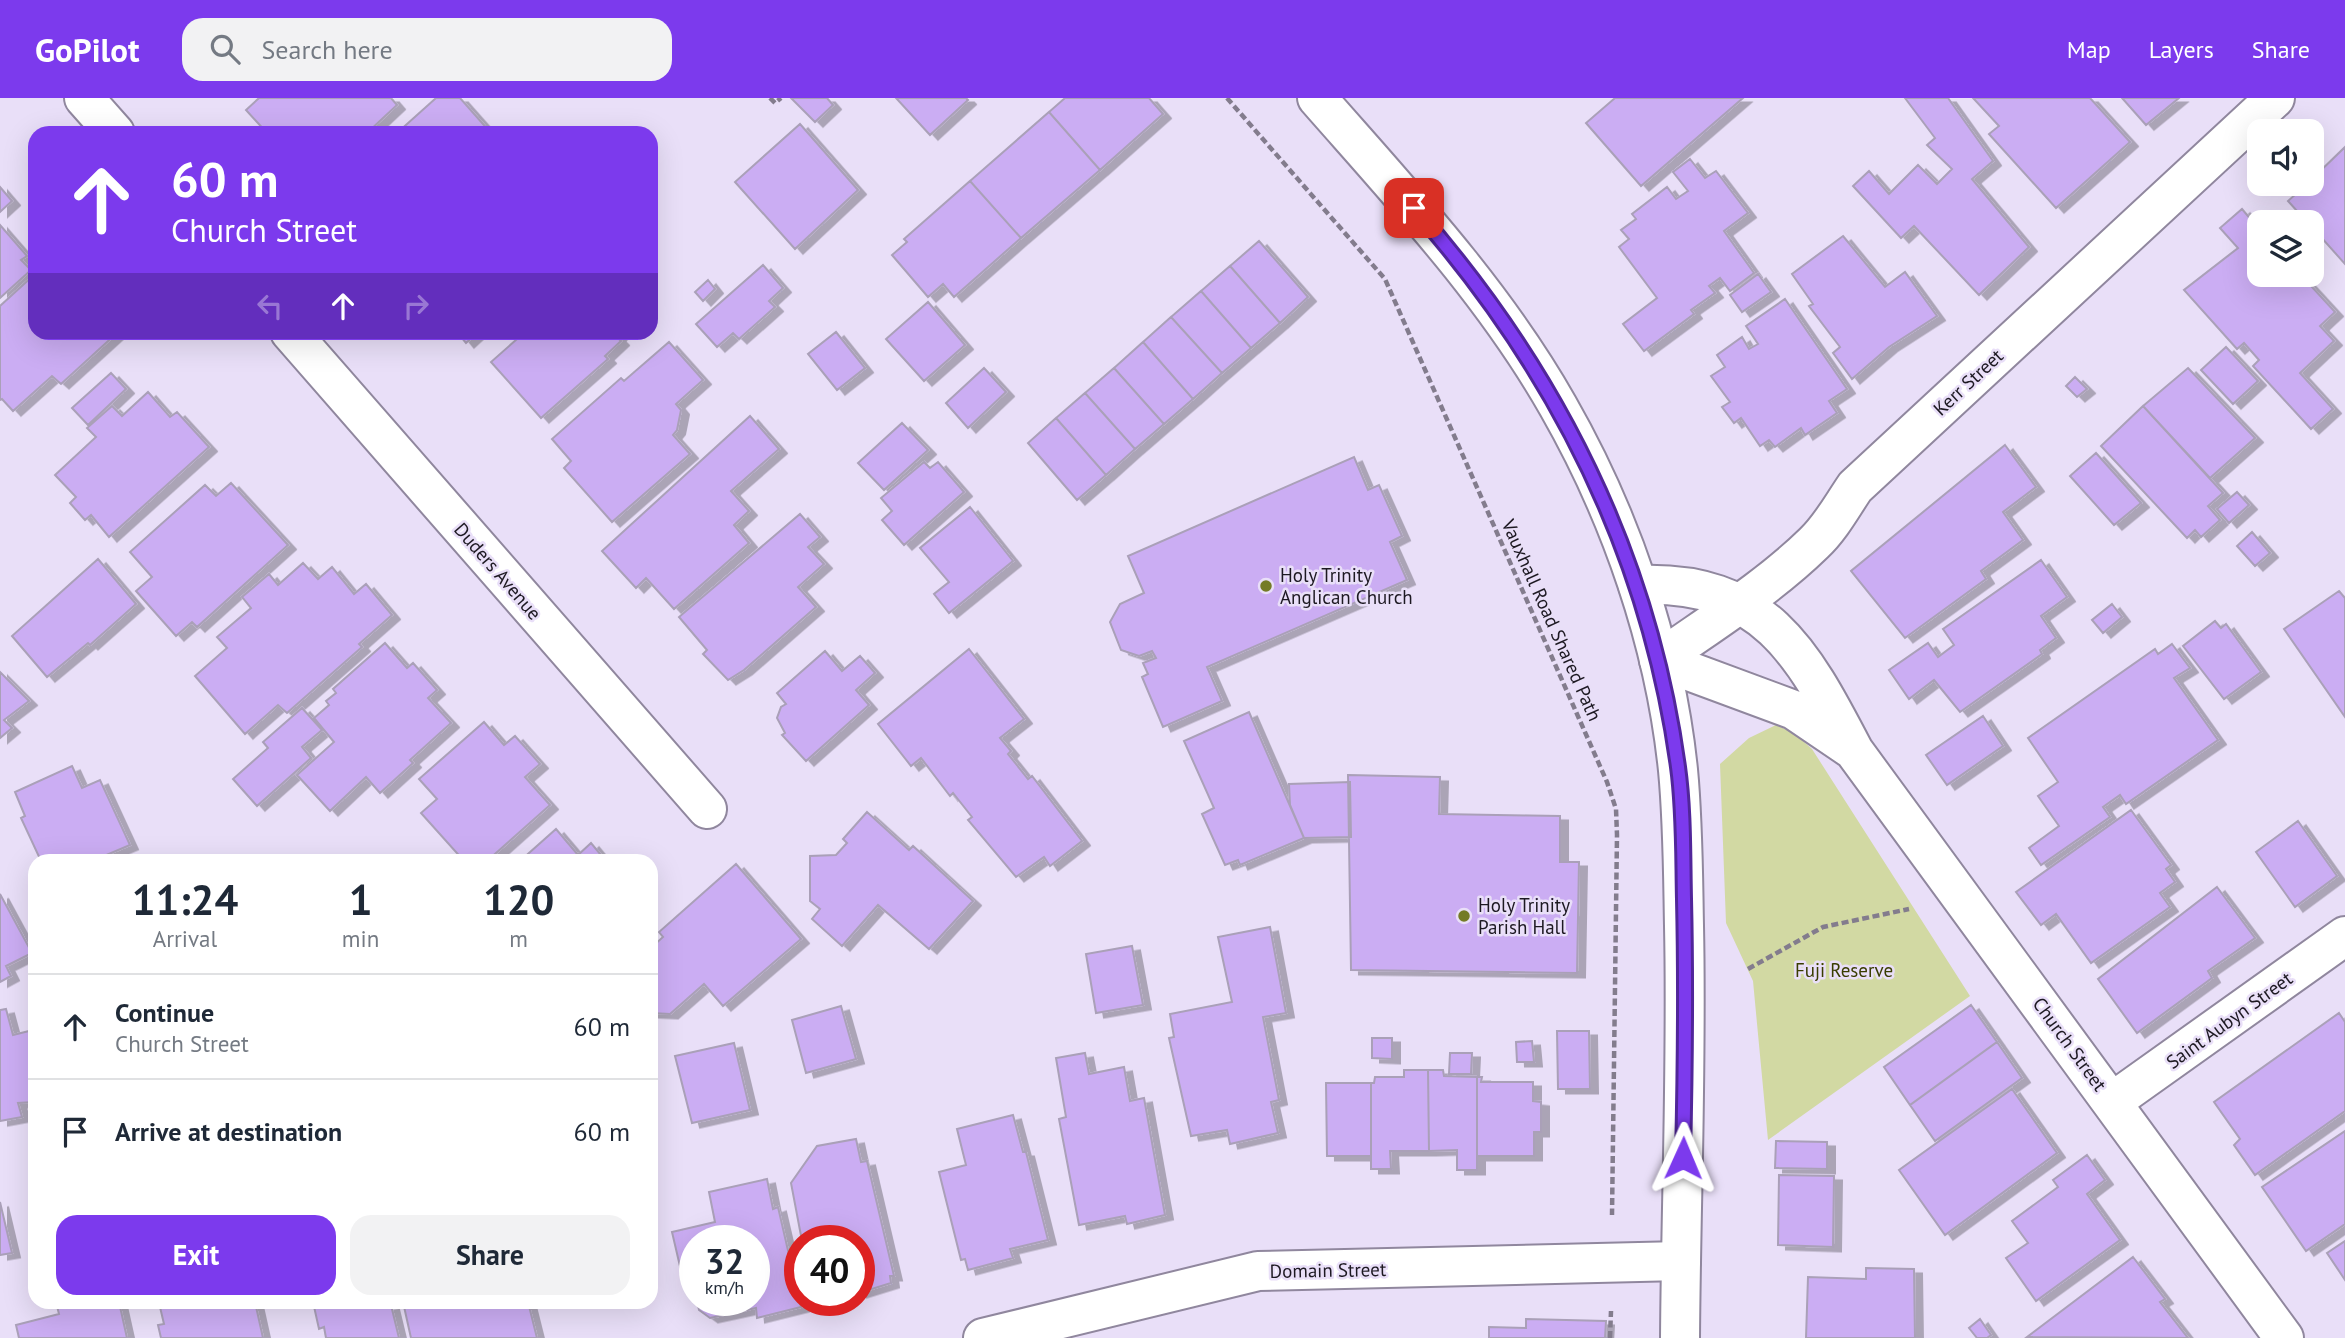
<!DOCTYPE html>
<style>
body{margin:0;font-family:"PT Sans",sans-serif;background:#f2f2f3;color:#1f2937;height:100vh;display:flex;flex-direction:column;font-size:26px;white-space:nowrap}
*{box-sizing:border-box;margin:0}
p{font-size:23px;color:#747a83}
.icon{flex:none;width:38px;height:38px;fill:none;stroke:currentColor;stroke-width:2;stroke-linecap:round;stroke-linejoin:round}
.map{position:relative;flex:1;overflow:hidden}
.sheet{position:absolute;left:28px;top:756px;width:630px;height:455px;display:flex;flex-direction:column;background:#fff;border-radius:21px;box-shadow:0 7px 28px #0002}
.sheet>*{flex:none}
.hud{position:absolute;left:28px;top:28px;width:630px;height:214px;border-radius:21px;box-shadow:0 7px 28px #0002;background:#7c3aed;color:#fff;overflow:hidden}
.controls{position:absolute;left:2247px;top:21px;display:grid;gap:14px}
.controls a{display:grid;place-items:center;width:77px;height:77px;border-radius:14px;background:#fff;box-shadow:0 7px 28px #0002;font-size:35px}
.speed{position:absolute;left:679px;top:1127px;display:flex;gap:14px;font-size:35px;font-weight:700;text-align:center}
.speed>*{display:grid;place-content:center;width:91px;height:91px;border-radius:50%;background:#fff;box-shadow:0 7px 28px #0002;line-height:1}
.speed small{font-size:18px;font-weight:400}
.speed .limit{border:10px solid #d22;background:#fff;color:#111}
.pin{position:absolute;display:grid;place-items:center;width:60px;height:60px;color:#fff;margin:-30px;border-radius:14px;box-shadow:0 4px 10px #0006}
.me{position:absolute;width:77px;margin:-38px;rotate:1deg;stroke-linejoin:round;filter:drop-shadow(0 0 5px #0008)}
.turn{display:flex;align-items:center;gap:24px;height:147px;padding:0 28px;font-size:32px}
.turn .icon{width:91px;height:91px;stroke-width:2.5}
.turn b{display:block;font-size:49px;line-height:60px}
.lanes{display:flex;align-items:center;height:66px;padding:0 28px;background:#0003;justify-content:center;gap:35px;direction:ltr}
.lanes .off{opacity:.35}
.eta{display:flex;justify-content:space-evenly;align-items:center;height:119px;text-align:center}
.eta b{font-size:42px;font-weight:700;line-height:49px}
.button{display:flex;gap:14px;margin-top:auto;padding:14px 28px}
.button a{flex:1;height:80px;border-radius:21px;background:#7c3aed;color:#fff;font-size:28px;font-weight:700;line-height:80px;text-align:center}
.button a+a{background:#f2f2f3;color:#1f2937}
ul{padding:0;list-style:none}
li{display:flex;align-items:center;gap:21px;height:105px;padding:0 28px;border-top:2px solid #e0e1e3}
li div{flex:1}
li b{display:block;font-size:26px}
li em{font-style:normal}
header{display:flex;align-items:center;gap:42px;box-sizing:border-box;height:98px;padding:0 35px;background:#7c3aed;color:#fff}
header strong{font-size:33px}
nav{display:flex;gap:38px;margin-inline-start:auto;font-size:24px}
.search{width:490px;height:63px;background:#f2f2f3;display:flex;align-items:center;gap:18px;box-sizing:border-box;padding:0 24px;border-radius:21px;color:#747a83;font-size:26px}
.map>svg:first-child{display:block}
</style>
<header>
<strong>GoPilot</strong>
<div class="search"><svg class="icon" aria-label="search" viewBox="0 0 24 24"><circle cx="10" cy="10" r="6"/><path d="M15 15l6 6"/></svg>Search here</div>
<nav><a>Map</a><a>Layers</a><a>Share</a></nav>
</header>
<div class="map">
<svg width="2345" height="1240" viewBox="0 0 2345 1240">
<defs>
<filter id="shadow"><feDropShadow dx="8" dy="4.5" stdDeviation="0" flood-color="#0004"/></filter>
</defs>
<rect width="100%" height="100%" fill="#e9dff8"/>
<path fill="#d2d9a3" d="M 1776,627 L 1794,635 L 1812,651 L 1970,898 L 1768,1042 L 1753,883 L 1726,825 L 1720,666 L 1749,640 Z"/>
<path fill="#cbadf3" stroke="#aaa0b8" stroke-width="2" filter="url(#shadow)" d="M 259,0 L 391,0 L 397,7 L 367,35 L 267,35 L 246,12 Z
M 436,0 L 460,0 L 491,35 L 397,35 Z
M 791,0 L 827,0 L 833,7 L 815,24 Z
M 896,0 L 966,0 L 968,2 L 930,37 Z
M 1065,0 L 1149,0 L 1163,16 L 1100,72 L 1049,14 Z
M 1615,0 L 1743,0 L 1641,88 L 1586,25 Z
M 1905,0 L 1948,0 L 1993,63 L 1972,81 L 2029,149 L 1979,197 L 1914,128 L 1901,140 L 1853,88 L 1869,73 L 1889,96 L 1918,67 L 1937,86 L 1952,71 L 1927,47 L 1935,40 Z
M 1973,0 L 2090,0 L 2130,44 L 2056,110 L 1989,36 L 1999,28 Z
M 2122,0 L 2179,0 L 2146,27 Z
M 1049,14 L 1100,72 L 1021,140 L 970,83 Z
M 800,26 L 858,92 L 795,151 L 735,84 Z
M 2345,49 L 2345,166 L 2312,129 L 2312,124 L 2307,124 L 2288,103 L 2307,86 L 2312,86 L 2312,81 Z
M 1690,61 L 1705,80 L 1716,73 L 1748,115 L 1724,133 L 1754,175 L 1730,193 L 1720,180 L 1709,188 L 1715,195 L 1691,212 L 1694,216 L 1644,253 L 1623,226 L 1657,200 L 1619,149 L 1629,141 L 1621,132 L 1636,121 L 1632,116 L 1667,89 L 1676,101 L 1688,93 L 1673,74 Z
M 970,83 L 1021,140 L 954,199 L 943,186 L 928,199 L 892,157 L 907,144 L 904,141 Z
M 0,89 L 12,103 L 0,114 Z
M 2242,111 L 2259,131 L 2259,177 L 2301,177 L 2335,214 L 2320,228 L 2334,243 L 2300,275 L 2333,311 L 2311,331 L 2253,268 L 2259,262 L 2244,245 L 2237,251 L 2184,192 L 2238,150 L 2220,130 Z
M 0,127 L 27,158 L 21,162 L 31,172 L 0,200 Z
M 1843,138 L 1885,189 L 1905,174 L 1937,218 L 1889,249 L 1852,281 L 1833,255 L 1840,249 L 1809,208 L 1813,206 L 1792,176 Z
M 1259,143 L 1308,199 L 1280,225 L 1230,168 Z
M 763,167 L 783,190 L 769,203 L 775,209 L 739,241 L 733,235 L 717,249 L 696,226 Z
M 1230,168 L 1280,225 L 1251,250 L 1201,193 Z
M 35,176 L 35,234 L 118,234 L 61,286 L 52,278 L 13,313 L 2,301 L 0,302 L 0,208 Z
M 1758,176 L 1771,194 L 1742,214 L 1730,197 Z
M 708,182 L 715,191 L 703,203 L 695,194 Z
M 1201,193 L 1251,250 L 1222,275 L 1171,219 Z
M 1785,201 L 1847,291 L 1829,303 L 1837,315 L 1805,337 L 1801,330 L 1775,349 L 1769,342 L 1760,348 L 1741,320 L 1734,325 L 1722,309 L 1730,304 L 1711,278 L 1725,269 L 1717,257 L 1742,239 L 1749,251 L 1758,246 L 1746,228 Z
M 928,204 L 965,247 L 924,283 L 886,241 Z
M 1171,219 L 1222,275 L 1193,301 L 1143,244 Z
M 457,234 L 478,234 L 466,245 Z
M 525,234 L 622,234 L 617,239 L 621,243 L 605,258 L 608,261 L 541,320 L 491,264 Z
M 836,234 L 865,270 L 837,292 L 808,256 Z
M 669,244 L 703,282 L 676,306 L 681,312 L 677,332 L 673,337 L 690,356 L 612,424 L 564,370 L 571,363 L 552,341 L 621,280 L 624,283 Z
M 1143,244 L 1193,301 L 1164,326 L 1114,270 Z
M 2226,249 L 2258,283 L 2233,306 L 2201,272 Z
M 984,270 L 1006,294 L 968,330 L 946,305 Z
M 1114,270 L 1164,326 L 1135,351 L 1085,295 Z
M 2188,270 L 2255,340 L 2210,380 L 2143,308 Z
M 111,275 L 126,291 L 88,327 L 72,310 Z
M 2075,279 L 2087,291 L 2077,299 L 2066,288 Z
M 148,294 L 170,319 L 177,314 L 209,349 L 109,439 L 91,417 L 85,422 L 70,405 L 76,399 L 55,377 L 96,339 L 87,330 L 112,308 L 122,318 Z
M 1085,295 L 1135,351 L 1106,377 L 1056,320 Z
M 2143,308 L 2223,395 L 2208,408 L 2220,422 L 2201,439 L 2195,432 L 2187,440 L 2101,348 Z
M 750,318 L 779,351 L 731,393 L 749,413 L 734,427 L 749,445 L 674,511 L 646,480 L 636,490 L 602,453 Z
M 1056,320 L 1106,377 L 1077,402 L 1028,345 Z
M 902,325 L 928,352 L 884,392 L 858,365 Z
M 2005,347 L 2036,389 L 2003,414 L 2023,442 L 1981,473 L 1986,481 L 1905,540 L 1851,473 Z
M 2096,355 L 2141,405 L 2114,427 L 2070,378 Z
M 1354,359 L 1368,392 L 1379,387 L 1402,438 L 1390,444 L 1407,482 L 1207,569 L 1222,603 L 1163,629 L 1142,579 L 1148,576 L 1143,565 L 1156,560 L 1152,553 L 1139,558 L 1121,552 L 1110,524 L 1120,506 L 1144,495 L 1128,458 Z
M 924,364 L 930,370 L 938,364 L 964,394 L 904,447 L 882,422 L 892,413 L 881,400 Z
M 231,385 L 288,447 L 197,529 L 192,524 L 176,538 L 136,493 L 152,479 L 130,454 L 205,387 L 216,398 Z
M 2237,394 L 2249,407 L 2229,425 L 2217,411 Z
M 970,409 L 1013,463 L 949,515 L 934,496 L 949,484 L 920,450 Z
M 800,416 L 820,439 L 808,449 L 824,466 L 798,489 L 816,509 L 744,572 L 728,582 L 703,556 L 707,552 L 679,519 Z
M 2252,434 L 2270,455 L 2255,468 L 2237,448 Z
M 98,461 L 136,506 L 90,547 L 88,545 L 47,579 L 12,538 Z
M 2041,462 L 2067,499 L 2041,518 L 2056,540 L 2040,552 L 2042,556 L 1960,614 L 1934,582 L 1909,601 L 1889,572 L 1928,545 L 1938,559 L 1954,547 L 1943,531 Z
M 303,465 L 318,481 L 332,469 L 354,496 L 366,486 L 392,517 L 359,546 L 362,549 L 287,615 L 278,607 L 245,636 L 195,578 L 227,550 L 217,539 L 251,510 L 242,499 L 269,476 L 278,487 Z
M 2339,493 L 2345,500 L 2345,619 L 2284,531 Z
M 2112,506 L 2122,519 L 2103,535 L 2092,522 Z
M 2215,523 L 2221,530 L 2226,526 L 2261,574 L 2224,601 L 2183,548 Z
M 385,545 L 407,570 L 413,565 L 437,592 L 428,600 L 451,625 L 410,662 L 413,665 L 380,695 L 366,679 L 330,713 L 297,677 L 334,644 L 314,620 L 329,607 L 326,603 L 336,595 L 333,591 Z
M 2172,546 L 2190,570 L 2174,580 L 2218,642 L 2126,706 L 2120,697 L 2103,709 L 2110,719 L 2041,767 L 2029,750 L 2059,728 L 2038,698 L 2058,684 L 2028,640 L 2155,551 L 2158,556 Z
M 969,551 L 1024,621 L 1000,640 L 1011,653 L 1008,656 L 1028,681 L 1032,678 L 1082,743 L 1050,768 L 1044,759 L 1016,779 L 968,722 L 972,719 L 953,695 L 950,698 L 921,660 L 911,668 L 878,626 Z
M 825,553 L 842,573 L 860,558 L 875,575 L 856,592 L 869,607 L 806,663 L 782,637 L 785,635 L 777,620 L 781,609 L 786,606 L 777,595 Z
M 0,574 L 29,603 L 4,622 L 12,630 L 0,640 Z
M 302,610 L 322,632 L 302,649 L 311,660 L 257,708 L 233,681 L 268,650 L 263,644 Z
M 1249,614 L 1304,740 L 1240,767 L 1238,762 L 1225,767 L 1202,716 L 1214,710 L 1184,643 Z
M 1983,618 L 2003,648 L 1947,687 L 1926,657 Z
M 484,624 L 504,647 L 515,638 L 540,666 L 525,679 L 550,707 L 487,763 L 464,763 L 421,715 L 437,701 L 419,681 Z
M 72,668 L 82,690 L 100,682 L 130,747 L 104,758 L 107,763 L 41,763 L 21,720 L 25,718 L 15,694 Z
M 1348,677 L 1440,679 L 1439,716 L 1560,718 L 1560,764 L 1579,764 L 1577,875 L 1351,872 Z
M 1350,684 L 1351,739 L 1304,740 L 1290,707 L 1289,686 Z
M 2131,712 L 2171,767 L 2166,771 L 2175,784 L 2160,795 L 2170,809 L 2091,865 L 2056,816 L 2041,827 L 2016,794 Z
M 867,714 L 909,752 L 913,748 L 973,803 L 929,851 L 878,807 L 842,848 L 812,821 L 820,811 L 810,803 L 810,758 L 836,757 L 847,745 L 843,741 Z
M 2298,723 L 2337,778 L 2295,809 L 2256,754 Z
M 556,731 L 578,757 L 591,745 L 606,763 L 520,763 Z
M 736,766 L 801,841 L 723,908 L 704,886 L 670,916 L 651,915 L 651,850 L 663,839 L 659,834 Z
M 2217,789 L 2255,840 L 2208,873 L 2212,880 L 2137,935 L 2098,881 Z
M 0,796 L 32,855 L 6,868 L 11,878 L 0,884 Z
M 1270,829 L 1286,915 L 1263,919 L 1279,1002 L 1271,1004 L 1278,1035 L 1230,1046 L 1227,1032 L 1191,1038 L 1169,940 L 1174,939 L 1170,916 L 1232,904 L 1218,839 Z
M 1132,848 L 1143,907 L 1096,915 L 1086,856 Z
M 1971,907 L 1997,944 L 1910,1007 L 1884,969 Z
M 841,908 L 856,961 L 806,975 L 792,922 Z
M 6,911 L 13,937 L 29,933 L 35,957 L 35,1004 L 18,1005 L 22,1019 L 0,1023 L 0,912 Z
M 2339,915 L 2345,924 L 2345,1013 L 2255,1077 L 2234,1047 L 2240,1041 L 2214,1004 Z
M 1557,933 L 1589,933 L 1590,991 L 1558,991 Z
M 1372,940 L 1392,940 L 1392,961 L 1372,960 Z
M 1532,943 L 1534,964 L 1517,964 L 1516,944 Z
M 1997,944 L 2022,980 L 1935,1043 L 1910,1007 Z
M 734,945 L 750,1012 L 692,1025 L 675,958 Z
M 1085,955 L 1089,976 L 1124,969 L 1130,1003 L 1144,1000 L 1165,1117 L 1127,1126 L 1125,1118 L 1079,1127 L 1059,1021 L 1066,1019 L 1056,960 Z
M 1450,955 L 1472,955 L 1471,976 L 1449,976 Z
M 1404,972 L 1428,972 L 1429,1053 L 1390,1053 L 1391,1071 L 1371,1071 L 1371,985 L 1374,985 L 1375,979 L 1404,979 Z
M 1428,972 L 1443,972 L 1444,978 L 1477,979 L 1477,1072 L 1457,1072 L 1457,1052 L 1429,1053 Z
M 1477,979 L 1482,979 L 1481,984 L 1533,984 L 1533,1003 L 1541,1004 L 1541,1034 L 1534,1034 L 1534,1058 L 1477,1058 Z
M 1326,985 L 1371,985 L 1371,1058 L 1327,1058 Z
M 2012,991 L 2057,1055 L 1945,1137 L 1899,1072 Z
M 1013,1017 L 1023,1054 L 1026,1054 L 1048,1142 L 1010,1151 L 1013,1160 L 968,1172 L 965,1161 L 961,1162 L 939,1074 L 966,1067 L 957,1031 Z
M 2345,1033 L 2345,1126 L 2306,1153 L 2262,1089 Z
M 856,1041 L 861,1064 L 867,1063 L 894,1178 L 890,1178 L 891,1185 L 859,1195 L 859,1143 L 802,1143 L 791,1085 L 817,1048 Z
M 1776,1043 L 1827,1044 L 1827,1071 L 1775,1070 Z
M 2087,1057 L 2105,1082 L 2087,1096 L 2120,1142 L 2036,1203 L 2006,1160 L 2028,1145 L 2012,1123 L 2058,1089 L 2053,1082 Z
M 1779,1077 L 1834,1078 L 1833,1149 L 1778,1147 Z
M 767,1081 L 773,1111 L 778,1109 L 801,1209 L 757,1220 L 756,1210 L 710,1220 L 699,1212 L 697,1202 L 754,1202 L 754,1143 L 695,1143 L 695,1191 L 692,1176 L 682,1177 L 672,1134 L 715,1124 L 709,1094 Z
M 0,1104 L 12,1155 L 0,1157 Z
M 2345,1143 L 2345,1182 L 2327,1155 Z
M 2133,1159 L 2165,1201 L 2160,1204 L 2188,1240 L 2027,1239 Z
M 1866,1170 L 1914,1171 L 1915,1240 L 1806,1240 L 1808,1179 L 1866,1181 Z
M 56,1204 L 119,1204 L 127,1240 L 19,1240 L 16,1227 L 59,1216 Z
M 181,1204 L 255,1204 L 263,1240 L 161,1240 L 158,1227 L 164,1226 L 160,1209 Z
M 313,1204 L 382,1204 L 383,1209 L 391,1207 L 399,1240 L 326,1240 L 324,1229 L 319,1231 Z
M 403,1204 L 528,1204 L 537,1240 L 411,1240 Z
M 1526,1221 L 1606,1223 L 1605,1240 L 1489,1240 L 1489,1229 L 1526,1230 Z
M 1980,1221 L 1991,1237 L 1987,1240 L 1977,1240 L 1969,1230 Z"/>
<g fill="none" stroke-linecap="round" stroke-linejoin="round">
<defs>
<path id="minor" d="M 84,0 L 115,35
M 290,234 L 707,711
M 1638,487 C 1764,482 1802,553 1854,653 L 2284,1240
M 1659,562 C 1711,525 1768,490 1814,445 C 1831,429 1842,408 1855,389 L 2275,0
M 1659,562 L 1794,612 L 1850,650
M 2112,1004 L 2345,838
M 983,1240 L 1258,1173 L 1681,1163"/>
<path id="tertiary" d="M 1317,0 C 1403,98 1494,195 1558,308 C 1621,418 1665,546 1678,672 C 1683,724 1683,776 1684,828 C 1687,965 1681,1103 1680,1240"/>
</defs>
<use href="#minor" stroke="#90879e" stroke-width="42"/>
<use href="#tertiary" stroke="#90879e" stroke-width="42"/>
<path stroke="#837c8d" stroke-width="4.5" stroke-dasharray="7 3.5" stroke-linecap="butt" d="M 770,0 L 775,5 L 781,0
M 1227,0 L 1385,181 L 1607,684 L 1616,711 L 1617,737 L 1612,1117
M 1748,871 L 1823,829 L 1909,811
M 1610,1240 L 1611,1213"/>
<use href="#minor" stroke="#fff" stroke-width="38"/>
<use href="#tertiary" stroke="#fff" stroke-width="38"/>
</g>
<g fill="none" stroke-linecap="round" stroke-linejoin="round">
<defs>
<path id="route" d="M 1414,110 C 1556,271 1649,456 1678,669 C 1684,712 1683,758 1684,801 C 1686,887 1685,973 1683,1060"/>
</defs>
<use href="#route" stroke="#51269a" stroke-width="18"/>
<use href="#route" stroke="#7c3aed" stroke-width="12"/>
</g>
<g fill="#747b25" stroke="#e9dff8" stroke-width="2.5">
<circle cx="1266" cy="488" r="7"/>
<circle cx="1464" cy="818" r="7"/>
</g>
<g text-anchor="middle" stroke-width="5" stroke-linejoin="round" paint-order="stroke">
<g font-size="19" fill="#1d1922" stroke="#e9dff8">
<text transform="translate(1968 284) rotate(-43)" y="7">Kerr Street</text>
<text transform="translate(498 473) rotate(49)" y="7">Duders Avenue</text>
<text transform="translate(1552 522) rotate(66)" y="7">Vauxhall Road Shared Path</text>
<text transform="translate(2229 922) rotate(-36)" y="7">Saint Aubyn Street</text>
<text transform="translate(2070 946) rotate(54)" y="7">Church Street</text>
<text transform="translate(1328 1172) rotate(-1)" y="7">Domain Street</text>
</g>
<g font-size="19" fill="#1d1922" stroke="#e9dff8" text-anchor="start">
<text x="1280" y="484">Holy Trinity<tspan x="1280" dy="22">Anglican Church</tspan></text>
<text x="1478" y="814">Holy Trinity<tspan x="1478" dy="22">Parish Hall</tspan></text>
</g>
<g font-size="19" fill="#393d00" stroke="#e9dff8">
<text x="1844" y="879">Fuji Reserve</text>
</g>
</g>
</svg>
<div class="controls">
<a><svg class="icon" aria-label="sound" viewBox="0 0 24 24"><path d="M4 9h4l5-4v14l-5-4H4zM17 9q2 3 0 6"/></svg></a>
<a><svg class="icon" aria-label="layers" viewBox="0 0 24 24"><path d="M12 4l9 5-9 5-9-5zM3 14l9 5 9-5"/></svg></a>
</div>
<div class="speed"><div>32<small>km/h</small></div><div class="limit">40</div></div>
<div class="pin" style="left:1414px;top:110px;background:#d93025"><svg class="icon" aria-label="arrive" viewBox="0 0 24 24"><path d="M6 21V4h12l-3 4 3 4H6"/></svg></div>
<svg class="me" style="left:1683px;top:1060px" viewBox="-20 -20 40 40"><path d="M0-17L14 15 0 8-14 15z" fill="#7c3aed" stroke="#fff" stroke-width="4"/></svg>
<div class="hud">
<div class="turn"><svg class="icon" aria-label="ahead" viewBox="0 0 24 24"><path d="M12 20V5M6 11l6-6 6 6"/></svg><div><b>60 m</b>Church Street</div></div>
<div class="lanes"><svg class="icon off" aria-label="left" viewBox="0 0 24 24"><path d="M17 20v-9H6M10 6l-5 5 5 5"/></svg><svg class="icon" aria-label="ahead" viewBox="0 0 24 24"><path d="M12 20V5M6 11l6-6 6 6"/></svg><svg class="icon off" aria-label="right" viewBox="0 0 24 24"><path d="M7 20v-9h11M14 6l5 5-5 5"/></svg></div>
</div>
<section class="sheet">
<div class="eta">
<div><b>11:24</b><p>Arrival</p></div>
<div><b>1</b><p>min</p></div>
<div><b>120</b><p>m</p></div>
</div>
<ul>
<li><svg class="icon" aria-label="ahead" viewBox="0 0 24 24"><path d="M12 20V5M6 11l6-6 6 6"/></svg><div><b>Continue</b><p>Church Street</p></div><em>60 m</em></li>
<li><svg class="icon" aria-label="arrive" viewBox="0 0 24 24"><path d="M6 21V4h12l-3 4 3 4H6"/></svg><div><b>Arrive at destination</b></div><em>60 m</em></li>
</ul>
<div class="button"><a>Exit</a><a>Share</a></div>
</section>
</div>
